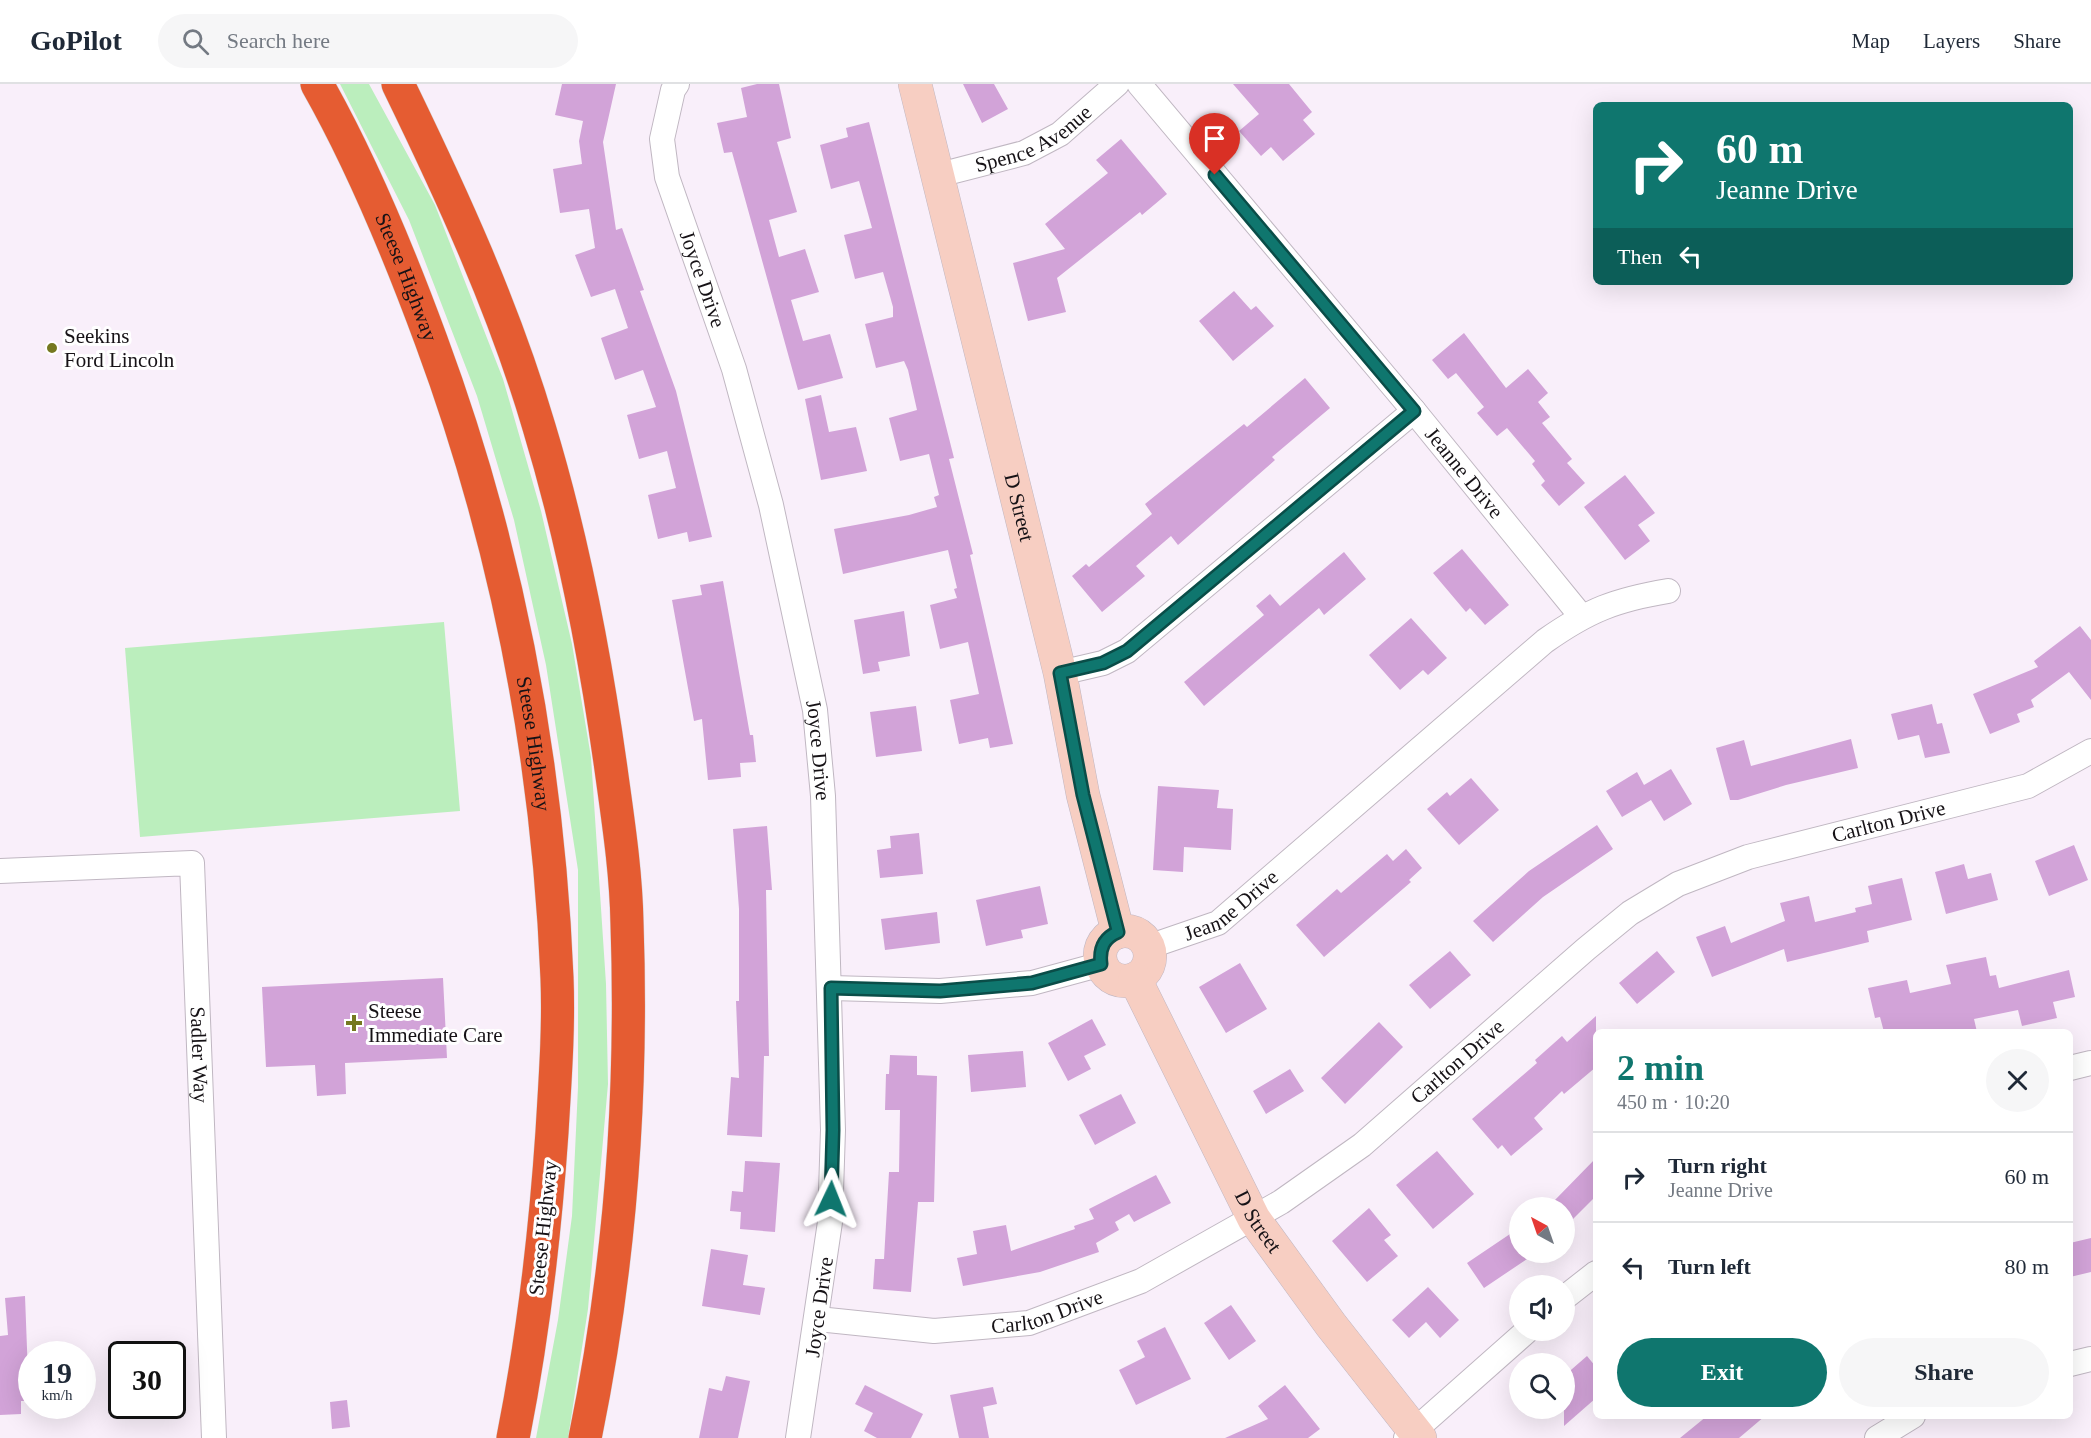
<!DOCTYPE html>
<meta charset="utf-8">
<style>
body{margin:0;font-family:Georgia,serif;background:#f6f6f7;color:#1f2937;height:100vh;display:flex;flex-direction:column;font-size:22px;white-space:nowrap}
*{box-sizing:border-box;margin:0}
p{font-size:20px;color:#747a83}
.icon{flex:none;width:33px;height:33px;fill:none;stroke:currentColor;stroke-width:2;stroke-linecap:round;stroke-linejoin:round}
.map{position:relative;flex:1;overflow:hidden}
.drawer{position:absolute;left:1593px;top:945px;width:480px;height:390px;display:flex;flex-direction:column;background:#fff;border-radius:9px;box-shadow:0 6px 24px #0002}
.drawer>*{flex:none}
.guide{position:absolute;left:1593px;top:18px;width:480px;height:183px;border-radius:9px;box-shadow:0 6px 24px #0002;background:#0f766e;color:#fff;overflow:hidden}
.needle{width:39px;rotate:320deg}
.controls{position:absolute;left:1509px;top:1113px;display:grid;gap:12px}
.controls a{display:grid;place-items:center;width:66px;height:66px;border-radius:50%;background:#fff;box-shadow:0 6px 24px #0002;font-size:30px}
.speed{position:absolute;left:18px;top:1257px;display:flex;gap:12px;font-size:30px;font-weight:700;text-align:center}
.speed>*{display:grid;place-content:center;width:78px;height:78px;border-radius:50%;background:#fff;box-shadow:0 6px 24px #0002;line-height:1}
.speed small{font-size:15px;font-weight:400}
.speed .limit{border:3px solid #111;border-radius:9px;background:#fff;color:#111}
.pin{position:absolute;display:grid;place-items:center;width:51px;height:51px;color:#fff;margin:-62px -26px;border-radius:50% 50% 50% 0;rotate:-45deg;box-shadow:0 0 6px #0007}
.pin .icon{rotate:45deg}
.me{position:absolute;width:66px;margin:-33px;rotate:2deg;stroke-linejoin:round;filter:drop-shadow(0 0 4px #0008)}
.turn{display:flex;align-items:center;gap:21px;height:126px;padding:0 24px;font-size:27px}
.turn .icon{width:78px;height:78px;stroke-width:2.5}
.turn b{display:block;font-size:42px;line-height:51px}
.then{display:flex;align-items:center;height:57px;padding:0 24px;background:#0003;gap:12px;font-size:22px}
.round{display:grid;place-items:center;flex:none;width:63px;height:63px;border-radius:32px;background:#f6f6f7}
.summary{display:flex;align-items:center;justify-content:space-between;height:102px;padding:0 24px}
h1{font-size:36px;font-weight:700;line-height:45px;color:#0f766e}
.cta{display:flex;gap:12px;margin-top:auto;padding:12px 24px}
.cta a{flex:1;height:69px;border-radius:36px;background:#0f766e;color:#fff;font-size:24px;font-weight:700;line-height:69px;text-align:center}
.cta a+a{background:#f6f6f7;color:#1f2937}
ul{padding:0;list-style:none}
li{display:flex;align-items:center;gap:18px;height:90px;padding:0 24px;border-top:2px solid #e0e1e3}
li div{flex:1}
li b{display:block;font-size:22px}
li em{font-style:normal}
header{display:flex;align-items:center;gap:36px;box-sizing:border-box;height:84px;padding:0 30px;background:#fff;border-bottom:2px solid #e0e1e3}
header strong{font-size:28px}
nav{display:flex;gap:33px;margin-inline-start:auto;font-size:21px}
.search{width:420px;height:54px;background:#f6f6f7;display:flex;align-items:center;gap:15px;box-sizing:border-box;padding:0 21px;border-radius:33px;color:#747a83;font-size:22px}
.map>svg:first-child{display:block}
</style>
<header>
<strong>GoPilot</strong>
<div class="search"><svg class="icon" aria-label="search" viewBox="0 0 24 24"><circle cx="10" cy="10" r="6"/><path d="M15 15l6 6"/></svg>Search here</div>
<nav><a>Map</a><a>Layers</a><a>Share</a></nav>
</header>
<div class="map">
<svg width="2091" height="1354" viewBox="0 0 2091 1354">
<rect width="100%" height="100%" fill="#f9effa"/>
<path fill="#bbeebd" d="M 340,0 L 369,0 L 435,121 L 503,295 L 541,427 L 572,560 L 591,673 L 606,900 L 608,1000 L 588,1225 L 568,1354 L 536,1354 L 558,1236 L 572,1132 L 578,1003 L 578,786 L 546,581 L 514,436 L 477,312 L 409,136 Z
M 444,538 L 460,727 L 140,753 L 125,564 Z"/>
<path fill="#d2a3d8" d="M 562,0 L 616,0 L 603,58 L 616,146 L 622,144 L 644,206 L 640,207 L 676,307 L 712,453 L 689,458 L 687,448 L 658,455 L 648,411 L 676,404 L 667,367 L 639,375 L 627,331 L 656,323 L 643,286 L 615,296 L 601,254 L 628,244 L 615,205 L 591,213 L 575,171 L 595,164 L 589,125 L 560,129 L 553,85 L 582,80 L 579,57 L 583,37 L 555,31 Z
M 757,0 L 779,0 L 791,54 L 777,58 L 797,128 L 769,136 L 779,173 L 805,165 L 819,208 L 791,216 L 803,257 L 830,250 L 843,294 L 798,306 L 732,68 L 724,69 L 717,39 L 747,33 L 741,4 Z
M 963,0 L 994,0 L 1008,25 L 982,39 Z
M 1233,0 L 1289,0 L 1312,28 L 1303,36 L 1315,50 L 1283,77 L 1271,63 L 1261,72 L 1239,47 L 1259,30 Z
M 869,38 L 954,374 L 949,375 L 973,470 L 970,471 L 1013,660 L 990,664 L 988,654 L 959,660 L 950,616 L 979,610 L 968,558 L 940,565 L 930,521 L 957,514 L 954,505 L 957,504 L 948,466 L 843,490 L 834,445 L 909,431 L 937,423 L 934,413 L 939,411 L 929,370 L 900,377 L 889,334 L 917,326 L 908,286 L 904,277 L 876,284 L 865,240 L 893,233 L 893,223 L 883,188 L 855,195 L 844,151 L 872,144 L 859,97 L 831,105 L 820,61 L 848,53 L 846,44 Z
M 1121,55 L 1167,110 L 1142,131 L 1140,128 L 1057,194 L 1066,228 L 1028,237 L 1013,179 L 1065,165 L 1045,140 L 1108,89 L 1096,76 Z
M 1234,207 L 1251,226 L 1256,222 L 1274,242 L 1233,277 L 1199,237 Z
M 1464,249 L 1506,304 L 1528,285 L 1548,309 L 1538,318 L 1550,333 L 1542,339 L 1572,375 L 1567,379 L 1585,399 L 1559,422 L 1541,401 L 1545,397 L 1532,380 L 1535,377 L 1507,344 L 1497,352 L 1477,329 L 1484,323 L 1456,289 L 1448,295 L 1432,276 Z
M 1305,294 L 1330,324 L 1272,373 L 1275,376 L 1178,461 L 1171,452 L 1136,482 L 1145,492 L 1102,528 L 1072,492 L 1086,480 L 1089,483 L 1152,430 L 1145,420 L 1244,340 L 1247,343 Z
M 821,311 L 829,348 L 856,343 L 867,387 L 821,396 L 805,315 Z
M 1625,391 L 1655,429 L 1638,441 L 1650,457 L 1625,476 L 1584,423 Z
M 1462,465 L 1509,521 L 1485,541 L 1470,524 L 1466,528 L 1433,489 Z
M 1344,468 L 1366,495 L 1324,531 L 1319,524 L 1204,622 L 1184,598 L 1264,531 L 1256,522 L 1270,510 L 1280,522 Z
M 723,497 L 750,651 L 753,651 L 756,678 L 740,679 L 741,693 L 708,696 L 702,635 L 694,637 L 672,516 L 702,511 L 700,501 Z
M 904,527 L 910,572 L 878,578 L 880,587 L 863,590 L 854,536 Z
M 1411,534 L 1447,574 L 1428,591 L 1423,586 L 1400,606 L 1369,571 Z
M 2080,542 L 2091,556 L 2091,616 L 2069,588 L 2031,616 L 2034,623 L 2017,630 L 2020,638 L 1990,650 L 1973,610 L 2038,583 L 2034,577 Z
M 1932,620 L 1937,640 L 1942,639 L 1950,669 L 1925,674 L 1919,651 L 1898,656 L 1891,630 Z
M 916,622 L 922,667 L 876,673 L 870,628 Z
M 1851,655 L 1858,684 L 1786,701 L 1738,716 L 1730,716 L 1716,664 L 1744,656 L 1751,682 Z
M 1671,685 L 1692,720 L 1664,737 L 1651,716 L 1622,733 L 1606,707 L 1637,688 L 1644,701 Z
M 1471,694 L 1499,726 L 1459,761 L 1427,725 L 1447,708 L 1450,712 Z
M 1158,702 L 1219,706 L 1217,724 L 1233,725 L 1231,766 L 1184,763 L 1183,788 L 1153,786 Z
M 1597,741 L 1613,765 L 1543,813 L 1493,858 L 1473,837 L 1529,787 Z
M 767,742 L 772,806 L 766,806 L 769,972 L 764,972 L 762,1053 L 727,1051 L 731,993 L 739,994 L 736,917 L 739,917 L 739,825 L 733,745 Z
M 919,749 L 923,790 L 880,794 L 877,766 L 891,764 L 890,752 Z
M 2074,761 L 2088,796 L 2049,812 L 2035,777 Z
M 1406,765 L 1422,784 L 1409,796 L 1411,798 L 1324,873 L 1296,841 L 1337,805 L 1341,809 L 1387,770 L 1393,777 Z
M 1964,780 L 1968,795 L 1991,789 L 1998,816 L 1946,830 L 1935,788 Z
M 1902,794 L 1912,836 L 1867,847 L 1869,858 L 1787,878 L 1784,865 L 1712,893 L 1696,853 L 1725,842 L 1731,859 L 1785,837 L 1780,819 L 1809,812 L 1815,838 L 1856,828 L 1855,824 L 1872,820 L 1868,802 Z
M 1040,802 L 1048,840 L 1021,846 L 1023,854 L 986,862 L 976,816 Z
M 937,828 L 940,859 L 885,866 L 881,835 Z
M 1450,867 L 1471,891 L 1430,925 L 1409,901 Z
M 1657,867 L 1675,888 L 1637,920 L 1619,899 Z
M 1986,873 L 1990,892 L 1996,891 L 1999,904 L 2069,886 L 2075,913 L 2053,918 L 2057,934 L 2022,942 L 2018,926 L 1974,935 L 1977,948 L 1884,948 L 1880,933 L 1875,934 L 1868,904 L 1907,896 L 1910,909 L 1951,900 L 1946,881 Z
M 1240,879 L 1267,925 L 1226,949 L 1199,903 Z
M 443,894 L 447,974 L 345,979 L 346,1010 L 317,1012 L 315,981 L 266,983 L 262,903 Z
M 1596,932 L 1596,983 L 1564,1010 L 1562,1007 L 1534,1034 L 1543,1045 L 1511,1072 L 1502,1061 L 1498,1065 L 1472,1035 L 1537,979 L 1535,976 L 1562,952 L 1567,958 Z
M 1092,935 L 1106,961 L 1084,972 L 1091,985 L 1068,997 L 1048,959 Z
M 1379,938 L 1403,963 L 1345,1020 L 1321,994 Z
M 1023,967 L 1026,1003 L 971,1008 L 968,971 Z
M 890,971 L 917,972 L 917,991 L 937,992 L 934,1118 L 918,1118 L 911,1208 L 873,1205 L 875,1175 L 884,1175 L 889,1088 L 899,1088 L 900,1026 L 885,1026 L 886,990 L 889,990 Z
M 1290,985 L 1304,1007 L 1266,1030 L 1253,1007 Z
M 1121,1010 L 1136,1039 L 1095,1061 L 1079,1031 Z
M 1437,1067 L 1474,1110 L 1433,1145 L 1396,1101 Z
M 1596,1074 L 1596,1112 L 1572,1136 L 1564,1128 L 1564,1124 L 1560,1124 L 1554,1117 Z
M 745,1077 L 780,1079 L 775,1148 L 740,1145 L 741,1128 L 730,1127 L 732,1107 L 743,1108 Z
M 1156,1091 L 1171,1119 L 1134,1138 L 1129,1130 L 1115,1138 L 1119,1146 L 1096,1159 L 1099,1168 L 1040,1188 L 963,1202 L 957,1174 L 977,1170 L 973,1147 L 1006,1141 L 1011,1167 L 1075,1145 L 1074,1142 L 1094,1135 L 1089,1125 Z
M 1369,1124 L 1391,1151 L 1384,1156 L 1398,1172 L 1367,1198 L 1332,1157 Z
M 1513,1148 L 1520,1158 L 1520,1168 L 1527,1168 L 1530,1173 L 1484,1204 L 1467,1179 Z
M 2091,1154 L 2091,1188 L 2070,1193 L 2070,1159 Z
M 711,1165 L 748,1171 L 743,1201 L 765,1204 L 760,1231 L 702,1222 Z
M 1428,1203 L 1459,1236 L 1440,1254 L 1426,1238 L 1409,1254 L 1392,1236 Z
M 25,1212 L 29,1317 L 21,1317 L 21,1330 L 0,1331 L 0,1252 L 8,1251 L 5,1214 Z
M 1231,1221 L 1256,1257 L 1229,1276 L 1204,1239 Z
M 1165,1243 L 1191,1295 L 1136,1321 L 1119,1286 L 1145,1273 L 1137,1257 Z
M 1587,1272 L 1596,1283 L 1596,1314 L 1564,1342 L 1564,1292 Z
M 726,1292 L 750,1297 L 738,1354 L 699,1354 L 709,1304 L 722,1307 Z
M 865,1301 L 923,1330 L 911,1354 L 877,1354 L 864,1347 L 873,1329 L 855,1320 Z
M 1285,1301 L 1320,1345 L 1308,1354 L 1225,1354 L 1268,1335 L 1258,1322 Z
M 993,1303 L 997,1320 L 983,1323 L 989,1354 L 959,1354 L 950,1311 Z
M 347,1316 L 350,1343 L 332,1345 L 330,1318 Z
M 1707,1332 L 1765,1332 L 1739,1354 L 1680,1354 Z"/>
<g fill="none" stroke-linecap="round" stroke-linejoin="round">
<defs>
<g id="street">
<path id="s1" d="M 677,0 L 673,6 L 662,55 L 667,93 L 734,285 L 771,421 L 815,626 L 823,712 L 833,1046 L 830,1138 L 798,1354"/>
<path id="s2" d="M 1139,0 L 1414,327 L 1581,532"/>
<path id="s3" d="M 939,91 L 1024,69 L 1060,50 L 1117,0"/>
<path d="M 1060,589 L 1103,579 L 1127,567 L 1414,327"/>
<path id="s4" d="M 0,787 L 192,779 L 214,1354"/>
<path id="s5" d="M 1148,863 L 1218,839 L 1545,557 C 1589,526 1615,516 1668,507"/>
<path d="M 831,904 L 940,907 L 1032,899 L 1102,880"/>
<path d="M 2070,984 L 2091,979"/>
<path d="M 1564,1214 L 1596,1189"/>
<path id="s6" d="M 818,1235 L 934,1247 L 1029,1239 L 1141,1197 L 1281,1118 L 1362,1061 L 1586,865 L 1630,829 L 1678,800 L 1748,773 L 2028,702 L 2091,667"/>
<path d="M 2070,1280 L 2091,1275"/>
<path d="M 1406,1354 L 1528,1246"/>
<path d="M 1877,1354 L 1913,1332"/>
</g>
<g id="secondary">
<path id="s7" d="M 915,0 L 1060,589 L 1083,711 L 1118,848"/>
<circle cx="1125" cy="872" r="25"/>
<path id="s8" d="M 1135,895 L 1254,1135 L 1331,1241 L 1420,1354"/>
</g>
<g id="highway">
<path id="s9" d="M 317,0 C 363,81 399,169 431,256 C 507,461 548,675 557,894 C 559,945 555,997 552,1048 C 545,1151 533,1253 513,1354"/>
<path d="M 398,0 C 452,111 504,224 539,343 C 573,455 595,570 611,685 C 618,736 626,787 627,839 C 633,1012 620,1184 585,1354"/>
</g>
</defs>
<use href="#street" stroke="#c0b7c2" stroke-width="26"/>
<use href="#secondary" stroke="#c0b7c2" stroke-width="34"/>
<use href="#highway" stroke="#d5d4d5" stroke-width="34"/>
<use href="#street" stroke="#fff" stroke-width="24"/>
<use href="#secondary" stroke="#f7cec2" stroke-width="33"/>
<use href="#highway" stroke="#e55c32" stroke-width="33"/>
</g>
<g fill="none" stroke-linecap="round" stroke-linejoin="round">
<defs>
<path id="route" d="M 831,1115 L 833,1046 L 831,904 L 940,907 L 1032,899 L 1101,880 C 1099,864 1104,854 1118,848 L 1083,711 L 1060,589 L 1103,579 L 1127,567 L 1414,327 L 1215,91"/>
</defs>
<use href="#route" stroke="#0a4d48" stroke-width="15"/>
<use href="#route" stroke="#0f766e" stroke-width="10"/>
</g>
<g fill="#757820" stroke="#fff" stroke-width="2">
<circle cx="52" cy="264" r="6"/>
<path d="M351 930h6v6h6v6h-6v6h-6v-6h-6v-6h6z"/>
</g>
<g text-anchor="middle" stroke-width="6" stroke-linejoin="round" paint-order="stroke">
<g font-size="21" fill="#161216" stroke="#fff">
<text dy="7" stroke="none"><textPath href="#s3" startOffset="102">Spence Avenue</textPath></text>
<text dy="7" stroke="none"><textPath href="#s9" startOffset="213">Steese Highway</textPath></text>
<text dy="7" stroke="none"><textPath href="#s1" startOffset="204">Joyce Drive</textPath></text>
<text dy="7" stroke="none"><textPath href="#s2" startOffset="507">Jeanne Drive</textPath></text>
<text dy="7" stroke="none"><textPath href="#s7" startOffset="436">D Street</textPath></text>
<text dy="7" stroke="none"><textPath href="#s9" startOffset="698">Steese Highway</textPath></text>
<text dy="7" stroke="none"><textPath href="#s1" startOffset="690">Joyce Drive</textPath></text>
<text dy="7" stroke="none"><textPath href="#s6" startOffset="1222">Carlton Drive</textPath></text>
<text dy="7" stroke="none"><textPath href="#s5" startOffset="94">Jeanne Drive</textPath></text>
<text dy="7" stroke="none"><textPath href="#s4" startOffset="384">Sadler Way</textPath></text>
<text dy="7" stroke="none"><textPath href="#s6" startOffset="718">Carlton Drive</textPath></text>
<text dy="7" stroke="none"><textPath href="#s8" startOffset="272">D Street</textPath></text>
<text transform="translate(543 1144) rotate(-84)" y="7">Steese Highway</text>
<text transform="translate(819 1223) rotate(-82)" y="7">Joyce Drive</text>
<text dy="7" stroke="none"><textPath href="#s6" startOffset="232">Carlton Drive</textPath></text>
</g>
<g font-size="21" fill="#161216" stroke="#fff" text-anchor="start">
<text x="64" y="259">Seekins<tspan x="64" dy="24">Ford Lincoln</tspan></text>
<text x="368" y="934">Steese<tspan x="368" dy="24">Immediate Care</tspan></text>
</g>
</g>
</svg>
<div class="controls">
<a><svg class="needle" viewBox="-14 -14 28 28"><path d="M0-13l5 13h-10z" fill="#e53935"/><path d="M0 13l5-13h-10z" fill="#747a83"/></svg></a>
<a><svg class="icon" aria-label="sound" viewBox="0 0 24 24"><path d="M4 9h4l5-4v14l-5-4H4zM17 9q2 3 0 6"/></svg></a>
<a><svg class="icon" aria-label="search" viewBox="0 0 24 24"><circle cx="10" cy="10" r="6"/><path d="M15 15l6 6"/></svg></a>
</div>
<div class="speed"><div>19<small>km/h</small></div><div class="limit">30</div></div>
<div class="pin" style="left:1215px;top:91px;background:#d93025"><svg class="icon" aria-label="arrive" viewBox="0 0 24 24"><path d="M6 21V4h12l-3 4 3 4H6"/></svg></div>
<svg class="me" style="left:831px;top:1115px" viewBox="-20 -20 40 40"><path d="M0-17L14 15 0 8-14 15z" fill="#0f766e" stroke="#fff" stroke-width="4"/></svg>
<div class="guide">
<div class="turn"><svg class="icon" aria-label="right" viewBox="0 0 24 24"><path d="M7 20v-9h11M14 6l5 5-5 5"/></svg><div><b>60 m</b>Jeanne Drive</div></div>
<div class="then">Then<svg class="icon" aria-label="left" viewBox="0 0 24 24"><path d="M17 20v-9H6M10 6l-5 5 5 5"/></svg></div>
</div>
<section class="drawer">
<div class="summary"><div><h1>2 min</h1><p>450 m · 10:20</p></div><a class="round"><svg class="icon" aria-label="close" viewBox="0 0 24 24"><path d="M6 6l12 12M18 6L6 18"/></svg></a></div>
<ul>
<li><svg class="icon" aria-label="right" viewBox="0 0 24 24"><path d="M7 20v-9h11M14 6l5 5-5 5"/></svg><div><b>Turn right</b><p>Jeanne Drive</p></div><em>60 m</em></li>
<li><svg class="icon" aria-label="left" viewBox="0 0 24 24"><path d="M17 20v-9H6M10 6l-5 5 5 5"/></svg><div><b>Turn left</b></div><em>80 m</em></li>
</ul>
<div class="cta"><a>Exit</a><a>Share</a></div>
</section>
</div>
